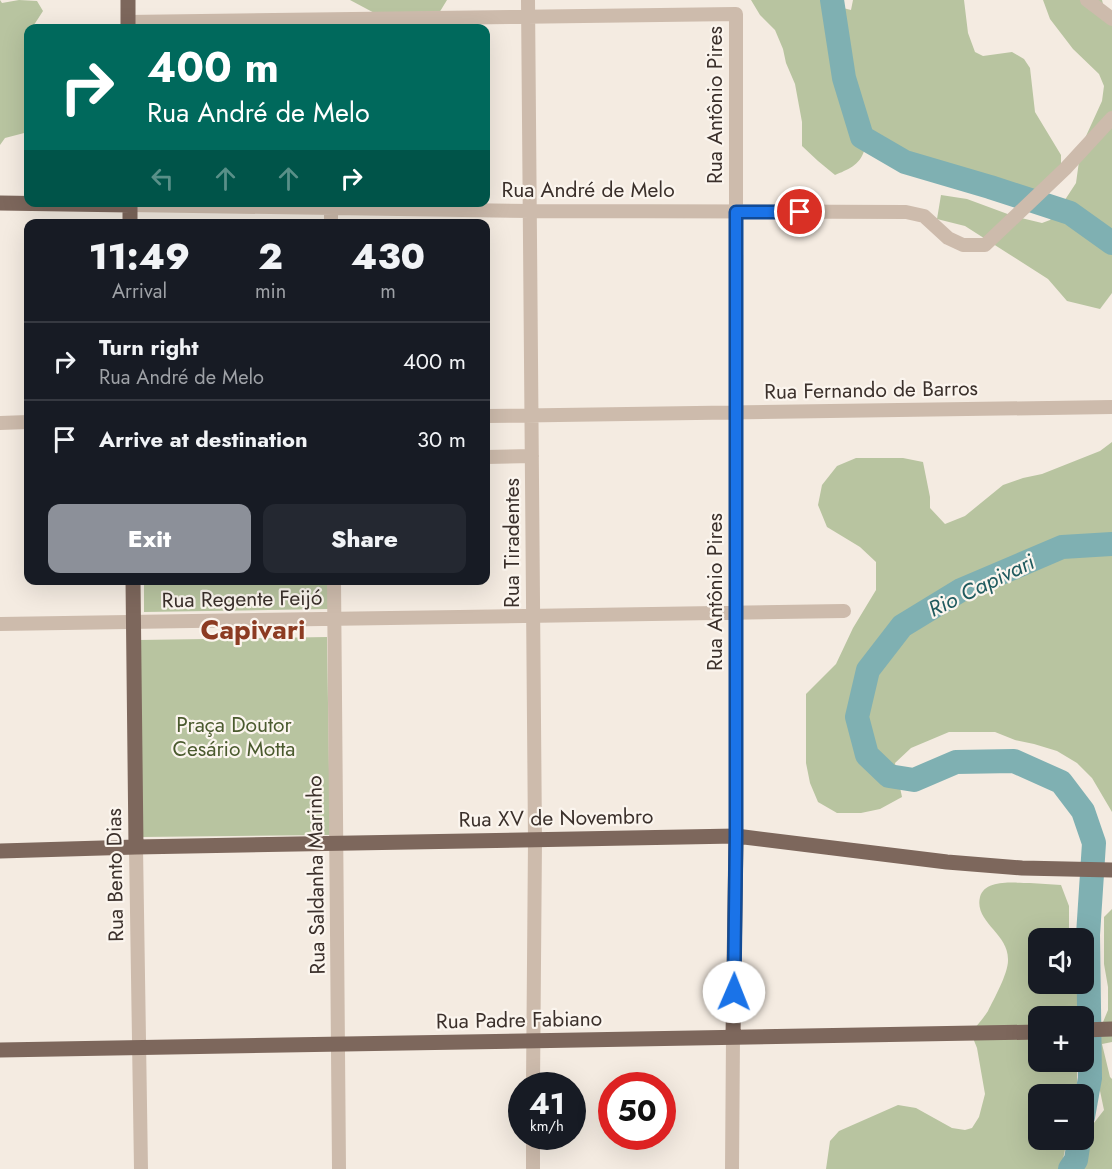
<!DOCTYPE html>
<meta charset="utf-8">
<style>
body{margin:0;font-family:Jost,sans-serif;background:#242831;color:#f1f3f6;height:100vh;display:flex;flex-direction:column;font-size:22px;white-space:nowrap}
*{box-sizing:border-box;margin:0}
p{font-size:20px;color:#9ea1a6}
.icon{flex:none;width:33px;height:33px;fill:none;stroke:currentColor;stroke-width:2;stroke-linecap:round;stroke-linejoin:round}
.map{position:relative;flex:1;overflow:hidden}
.drawer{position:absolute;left:24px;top:219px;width:466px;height:366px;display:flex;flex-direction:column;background:#171b24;border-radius:12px;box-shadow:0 6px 24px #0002}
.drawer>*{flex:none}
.hud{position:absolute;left:24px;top:24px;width:466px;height:183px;border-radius:12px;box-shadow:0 6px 24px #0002;background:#00695c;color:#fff;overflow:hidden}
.buttons{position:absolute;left:1028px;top:928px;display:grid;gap:12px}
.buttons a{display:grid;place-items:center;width:66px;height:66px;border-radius:12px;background:#171b24;box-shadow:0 6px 24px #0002;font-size:30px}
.speed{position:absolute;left:508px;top:1072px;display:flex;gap:12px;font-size:30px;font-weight:700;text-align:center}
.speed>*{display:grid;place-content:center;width:78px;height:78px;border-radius:50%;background:#171b24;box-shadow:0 6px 24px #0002;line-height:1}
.speed small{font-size:15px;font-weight:400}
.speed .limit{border:9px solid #d22;background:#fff;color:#111}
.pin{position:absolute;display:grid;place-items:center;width:51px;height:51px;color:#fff;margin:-26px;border:3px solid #fff;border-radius:50%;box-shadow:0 2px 6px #0007}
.me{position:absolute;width:66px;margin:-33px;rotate:1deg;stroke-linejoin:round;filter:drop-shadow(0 0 4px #0008)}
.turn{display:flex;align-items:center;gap:21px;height:126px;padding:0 24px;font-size:27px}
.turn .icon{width:78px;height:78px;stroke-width:2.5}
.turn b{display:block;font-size:42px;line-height:51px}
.lanes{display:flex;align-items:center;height:57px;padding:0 24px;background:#0003;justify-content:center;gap:30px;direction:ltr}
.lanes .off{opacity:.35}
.eta{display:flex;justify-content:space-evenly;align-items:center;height:102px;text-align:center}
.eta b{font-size:36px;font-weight:800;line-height:42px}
.action{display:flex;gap:12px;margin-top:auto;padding:12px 24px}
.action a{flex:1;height:69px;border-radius:12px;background:#8c9099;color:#fff;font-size:24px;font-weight:800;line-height:69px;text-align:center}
.action a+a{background:#242831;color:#f1f3f6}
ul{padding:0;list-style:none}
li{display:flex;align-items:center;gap:18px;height:78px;padding:0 24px;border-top:2px solid #363941}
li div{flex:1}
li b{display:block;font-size:22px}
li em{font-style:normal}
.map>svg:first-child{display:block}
</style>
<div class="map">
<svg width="1112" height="1169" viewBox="0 0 1112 1169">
<rect width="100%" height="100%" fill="#f4ebe1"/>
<path fill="#b8c4a0" d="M 0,0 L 2,3 L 19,0 L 37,1 L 43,11 L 32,28 L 28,28 L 28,132 L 5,138 L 0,145 Z
M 350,0 L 447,0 L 436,18 L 426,28 L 410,28 L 395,24 Z
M 751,0 L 835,0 L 843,8 L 851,10 L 853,0 L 964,0 L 968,33 L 975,52 L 983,56 L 1012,52 L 1024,59 L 1030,68 L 1035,112 L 1061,155 L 1061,173 L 1046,192 L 1024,195 L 964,182 L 927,165 L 877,134 L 869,132 L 864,136 C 864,141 866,147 864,151 C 860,165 847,170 835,175 L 818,161 L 802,146 L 802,122 L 795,84 L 786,63 L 783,49 L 775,30 L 760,15 Z
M 1043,0 L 1102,0 L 1104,8 L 1112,22 L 1112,293 L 1100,309 L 1067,301 L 1048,279 L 965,226 L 937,219 L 941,195 L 967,199 L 1013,216 L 1042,223 L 1050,220 L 1057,212 L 1076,183 L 1081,147 L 1102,101 L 1104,86 L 1099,74 L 1073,49 L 1050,19 Z
M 1112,442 L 1112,812 L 1092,778 L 1077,763 L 1057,751 L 1034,744 L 1015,740 L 995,732 L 949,732 L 911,748 L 895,763 L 902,797 L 880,809 L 861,813 L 837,813 L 818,802 L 810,783 L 806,763 L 806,694 L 836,664 L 853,628 L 876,590 L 876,562 L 860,547 L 827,527 L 818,505 L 822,485 L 837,466 L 856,458 L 903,458 L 923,462 L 930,497 L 930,508 L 945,524 L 965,516 L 1003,485 L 1023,478 L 1042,474 L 1100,451 Z
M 144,581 L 328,581 L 328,609 L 144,612 Z
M 327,637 L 330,835 L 142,837 L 139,640 Z
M 1030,883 L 1061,885 L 1069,906 L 1069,929 L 1072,939 L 1038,939 L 1038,984 L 1077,984 L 1077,1017 L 1038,1017 L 1038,1062 L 1077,1062 L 1077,1095 L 1038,1095 L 1038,1140 L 1067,1140 L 1061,1169 L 826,1169 L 830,1141 L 839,1131 L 898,1105 L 916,1108 L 952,1128 L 965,1130 L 972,1128 L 979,1117 L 985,1094 L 977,1048 L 971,1033 C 976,1026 983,1019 988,1011 C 994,999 1009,972 1008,959 C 1008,933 974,922 980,897 C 985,879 1015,883 1030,883 Z
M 1112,909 L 1112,1042 L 1102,1044 L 1110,1077 L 1112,1079 L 1112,1169 L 1084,1169 L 1085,1141 L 1090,1128 L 1104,1110 L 1100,1091 L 1092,1072 L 1092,1049 L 1108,1010 L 1108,987 L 1104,964 L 1104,917 Z"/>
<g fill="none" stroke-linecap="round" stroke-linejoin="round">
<path stroke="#7fb0b2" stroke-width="24" d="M 832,0 L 844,78 L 862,137 L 905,162 L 990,187 L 1070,213 L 1112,243
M 1083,1117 L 1090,1078 L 1088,935 L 1094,843 L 1083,811 L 1061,782 L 1014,761 L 956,762 L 914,780 L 889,776 L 867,755 L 857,717 L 868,670 L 902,626 L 961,590 L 1062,547 L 1112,544
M 1070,1169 L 1076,1160 L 1079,1140"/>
<path stroke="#cdbbac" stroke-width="14" d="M 528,0 L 535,840 L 533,1086
M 1087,0 L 1112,19
M 128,22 L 736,14 L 736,836
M 331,202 L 331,224
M 130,205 L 530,211 L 906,212 L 924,216 L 948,238 L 963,245 L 985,245 L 1065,169 L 1112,118
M 486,416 L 1112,407
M 0,423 L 28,422
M 486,457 L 532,456
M 334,580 L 339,1169
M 0,624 L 844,611
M 136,847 L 141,1169
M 533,1169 L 533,1137
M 732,1169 L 733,1037"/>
<path stroke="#7d675c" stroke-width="15" d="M 128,0 L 128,28
M 130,202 L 130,224
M 0,203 L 130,205
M 133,580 L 136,847
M 0,851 L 136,847 L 736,836 L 947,862 L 1022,868 L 1112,870
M 1083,1030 L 1112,1029
M 733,1037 L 736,836
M 0,1050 L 1038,1032"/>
</g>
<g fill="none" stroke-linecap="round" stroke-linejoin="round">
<defs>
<path id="route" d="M 734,992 L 736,836 L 736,212 L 800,212"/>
</defs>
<use href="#route" stroke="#114b97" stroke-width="15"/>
<use href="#route" stroke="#1a73e8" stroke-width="10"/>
</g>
<g text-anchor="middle" stroke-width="4.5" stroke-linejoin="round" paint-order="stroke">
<g font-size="21" fill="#3b302b" stroke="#fbf5ee">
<text transform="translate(715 105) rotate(-90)" y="7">Rua Antônio Pires</text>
<text x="588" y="197">Rua André de Melo</text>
<text transform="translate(871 390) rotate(-1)" y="7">Rua Fernando de Barros</text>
<text transform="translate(512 543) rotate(-90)" y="7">Rua Tiradentes</text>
<text transform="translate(715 592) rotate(-90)" y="7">Rua Antônio Pires</text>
<text transform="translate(242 599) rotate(-1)" y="7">Rua Regente Feijó</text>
<text transform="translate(556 818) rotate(-1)" y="7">Rua XV de Novembro</text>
<text transform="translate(115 875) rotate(-91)" y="7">Rua Bento Dias</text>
<text transform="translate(316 875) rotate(-91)" y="7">Rua Saldanha Marinho</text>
<text transform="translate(519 1020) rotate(-1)" y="7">Rua Padre Fabiano</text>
</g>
<g font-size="21" fill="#4a5a2e" stroke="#fbf5ee">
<text x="234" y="732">Praça Doutor<tspan x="234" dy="24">Cesário Motta</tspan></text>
</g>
<g font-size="22" font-style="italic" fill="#1f5a5e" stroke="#fbf5ee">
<text transform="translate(981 585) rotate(-26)" y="8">Rio Capivari</text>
</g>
<g font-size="27" font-weight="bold" fill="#8c3b22" stroke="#fbf5ee">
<text x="253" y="639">Capivari</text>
</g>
</g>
</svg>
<div class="buttons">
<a><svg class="icon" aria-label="sound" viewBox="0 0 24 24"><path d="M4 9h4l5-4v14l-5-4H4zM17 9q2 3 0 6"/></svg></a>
<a>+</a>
<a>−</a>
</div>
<div class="speed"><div>41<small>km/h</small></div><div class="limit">50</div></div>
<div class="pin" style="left:800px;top:212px;background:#d93025"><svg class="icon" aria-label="arrive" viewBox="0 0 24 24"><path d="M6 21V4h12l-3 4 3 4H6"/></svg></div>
<svg class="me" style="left:734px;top:992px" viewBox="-20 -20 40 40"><circle r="19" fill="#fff"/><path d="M0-13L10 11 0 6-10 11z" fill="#1a73e8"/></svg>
<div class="hud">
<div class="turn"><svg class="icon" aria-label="right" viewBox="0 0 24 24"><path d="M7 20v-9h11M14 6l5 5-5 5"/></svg><div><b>400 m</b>Rua André de Melo</div></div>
<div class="lanes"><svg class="icon off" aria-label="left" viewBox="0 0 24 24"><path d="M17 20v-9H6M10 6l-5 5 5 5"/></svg><svg class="icon off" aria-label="ahead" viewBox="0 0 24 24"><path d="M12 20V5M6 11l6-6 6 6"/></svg><svg class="icon off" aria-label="ahead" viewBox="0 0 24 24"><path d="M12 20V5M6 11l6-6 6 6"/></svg><svg class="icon" aria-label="right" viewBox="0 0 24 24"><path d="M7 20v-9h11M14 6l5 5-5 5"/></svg></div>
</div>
<section class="drawer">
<div class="eta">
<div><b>11:49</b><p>Arrival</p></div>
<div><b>2</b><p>min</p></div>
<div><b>430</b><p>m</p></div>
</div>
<ul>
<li><svg class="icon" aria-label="right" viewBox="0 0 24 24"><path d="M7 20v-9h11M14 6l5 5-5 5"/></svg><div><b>Turn right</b><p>Rua André de Melo</p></div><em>400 m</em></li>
<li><svg class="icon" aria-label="arrive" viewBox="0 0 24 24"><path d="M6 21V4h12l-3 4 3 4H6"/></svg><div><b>Arrive at destination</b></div><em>30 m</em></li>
</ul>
<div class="action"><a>Exit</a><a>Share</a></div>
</section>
</div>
